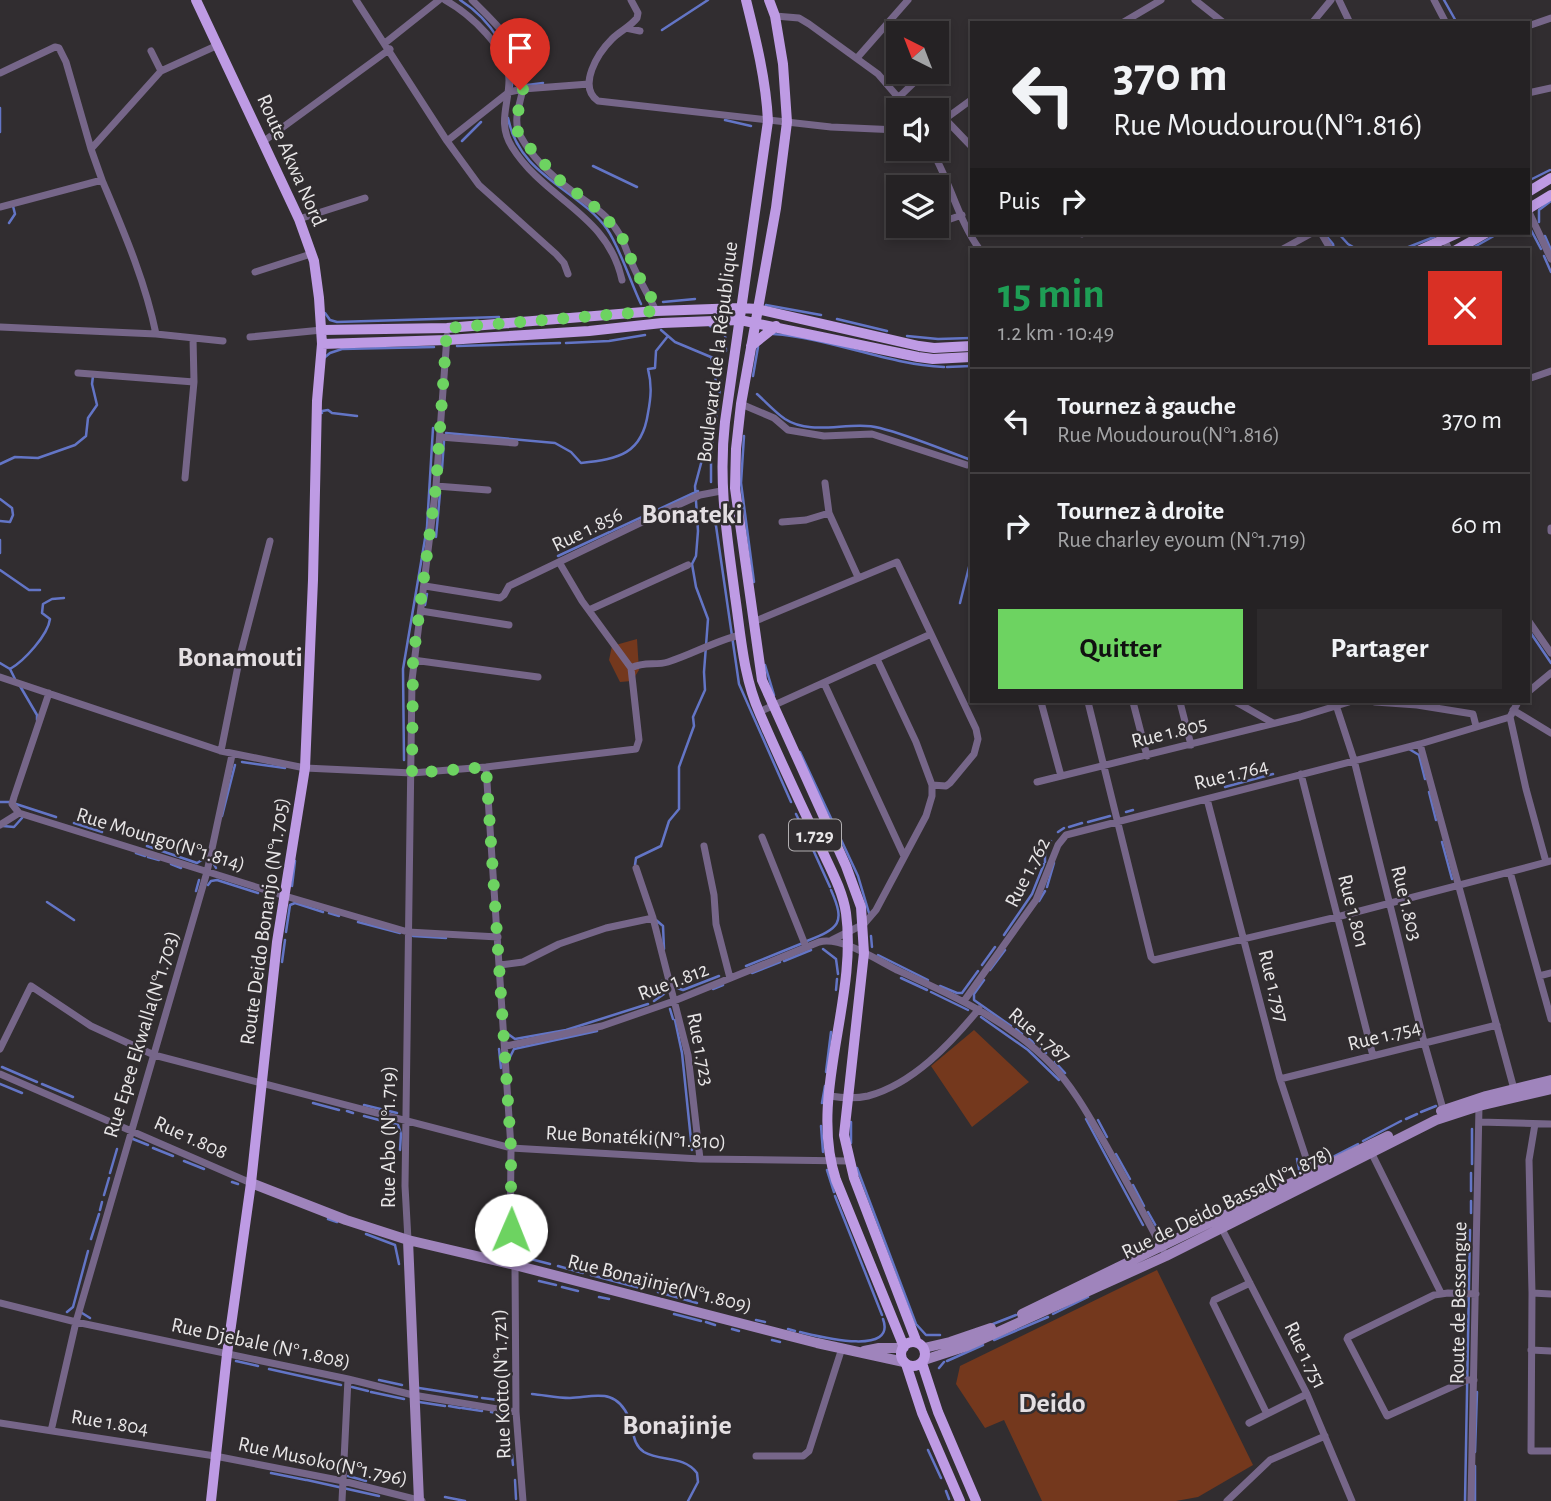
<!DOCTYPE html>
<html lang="fr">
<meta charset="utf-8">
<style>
body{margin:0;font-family:"Alegreya Sans",sans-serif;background:#2d2a2c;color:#f1f3f6;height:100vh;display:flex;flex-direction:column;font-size:26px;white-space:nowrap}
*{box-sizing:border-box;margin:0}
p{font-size:23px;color:#a3a4a6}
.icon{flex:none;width:38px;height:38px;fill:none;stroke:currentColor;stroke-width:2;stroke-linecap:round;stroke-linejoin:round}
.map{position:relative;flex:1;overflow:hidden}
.sheet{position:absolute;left:970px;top:248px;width:560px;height:455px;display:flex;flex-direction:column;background:#252224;border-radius:0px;box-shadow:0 4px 10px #0003,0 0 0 2px #423f41}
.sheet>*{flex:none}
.guide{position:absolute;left:970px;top:21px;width:560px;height:214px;border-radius:0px;box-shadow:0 4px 10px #0003,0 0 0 2px #423f41;background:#252224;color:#f1f3f6;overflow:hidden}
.needle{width:46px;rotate:318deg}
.buttons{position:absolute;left:886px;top:21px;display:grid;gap:14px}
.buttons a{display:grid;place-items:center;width:63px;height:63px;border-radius:0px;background:#252224;box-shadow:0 4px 10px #0003,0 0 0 2px #423f41;font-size:35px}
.pin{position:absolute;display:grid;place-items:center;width:60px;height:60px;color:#fff;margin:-72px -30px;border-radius:50% 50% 50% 0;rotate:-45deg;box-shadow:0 0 7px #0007}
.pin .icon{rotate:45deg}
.me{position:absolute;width:77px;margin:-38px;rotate:1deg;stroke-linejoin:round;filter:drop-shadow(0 0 5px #0008)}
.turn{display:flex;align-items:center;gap:24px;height:147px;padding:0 28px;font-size:32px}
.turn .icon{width:91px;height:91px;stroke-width:2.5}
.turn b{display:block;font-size:49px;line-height:60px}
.then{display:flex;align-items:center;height:66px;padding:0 28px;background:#0003;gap:14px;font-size:26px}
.round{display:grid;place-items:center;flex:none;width:74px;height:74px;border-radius:0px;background:#2d2a2c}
.headline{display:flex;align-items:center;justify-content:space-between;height:119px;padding:0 28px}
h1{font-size:42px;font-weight:700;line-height:52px;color:#1e9e55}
.primary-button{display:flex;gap:14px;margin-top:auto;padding:14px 28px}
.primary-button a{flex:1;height:80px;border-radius:0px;background:#6dd361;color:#111;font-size:28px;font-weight:700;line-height:80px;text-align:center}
.primary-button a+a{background:#2d2a2c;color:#f1f3f6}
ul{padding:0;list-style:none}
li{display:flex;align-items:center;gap:21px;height:105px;padding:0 28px;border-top:2px solid #423f41}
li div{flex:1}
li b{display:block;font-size:26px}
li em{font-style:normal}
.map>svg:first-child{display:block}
</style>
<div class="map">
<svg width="1551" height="1501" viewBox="0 0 1551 1501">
<rect width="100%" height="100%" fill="#312d30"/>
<path fill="#74381d" d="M 637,639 L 639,670 L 632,681 L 620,682 L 609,660 L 612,646 Z
M 974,1030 L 1029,1082 L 972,1127 L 931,1066 Z
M 1157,1270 L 1253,1465 L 1198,1497 L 1176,1501 L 1042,1501 L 1004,1420 L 985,1428 L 956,1384 L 960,1366 Z"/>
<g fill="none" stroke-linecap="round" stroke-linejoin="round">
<path stroke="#6375c6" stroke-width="2.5" d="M 460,0 C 487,17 519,57 511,91
M 1444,0 L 1457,23
M 662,30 L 708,0
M 527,85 L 543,83
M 0,108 L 0,132
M 508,118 C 519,176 578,189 607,229 C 619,246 631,283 641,304
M 725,120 L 751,126
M 462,141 L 481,122
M 593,166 L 637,187
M 1528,181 L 1550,170
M 1539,222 L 1539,210 L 1551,201
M 9,223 L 15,214 L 13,206
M 1531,230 L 1541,249
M 1338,233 L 1348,244 L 1358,250
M 1545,236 L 1551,250
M 1328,238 L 1333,244 L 1334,250
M 1401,250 L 1434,237 L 1438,233
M 1469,250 L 1499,233
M 1544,256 L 1551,272
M 663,302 L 695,299
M 766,305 L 821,315
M 325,313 L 330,320 L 337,322 L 499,317
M 837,319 L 887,331
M 710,326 L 720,329 L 725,334 L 726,351
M 661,330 L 675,342 L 718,360
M 773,334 C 831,338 885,364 944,367
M 907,336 L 938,339 L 971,338
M 566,343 L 609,341 L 645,335
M 457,346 L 560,343
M 324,358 L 330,353 L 342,349 L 434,347
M 947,367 L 971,366
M 753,376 L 758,347
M 757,394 C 766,402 775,412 785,419 C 813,437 849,420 880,428 C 911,436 941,449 971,460
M 322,413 L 322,411 L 328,410 L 332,413 L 357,416
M 446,433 L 555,443 L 571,452 L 581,463 C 619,459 642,454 648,413 C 651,397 652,385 648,369 L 655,368 L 656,351 L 668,336
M 744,436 L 741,483 L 754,582
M 0,464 L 15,457 L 38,458 L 75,445 L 86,436 L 88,418 L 97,405 L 92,384 L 93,376
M 442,469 L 444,441
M 711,482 L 711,453 L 721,381
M 0,499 L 12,508 L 13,515 L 10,522 L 0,521
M 715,519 L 739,684 L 791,802
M 436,537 L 440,493
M 0,540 L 0,553
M 558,556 L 698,491
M 0,570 L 29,590 L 40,590
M 960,603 L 971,559
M 425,605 L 427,594
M 1528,629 L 1551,663
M 0,663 L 10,669 L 16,681
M 765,665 L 774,695
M 10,669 C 24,661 48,635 50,619 L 42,613 L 43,604 L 52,599 L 64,598
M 20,686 L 37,715 L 37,720
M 1409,749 L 1419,755 L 1425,779
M 800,752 L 858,876 L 869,913
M 404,760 L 403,669 L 427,527 L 433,428
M 242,762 L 285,768
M 1225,787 L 1273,774
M 1429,792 L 1436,820
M 0,802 L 10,802
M 16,804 L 56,817
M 1126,812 L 1133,810
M 796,814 L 807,837
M 222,816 L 235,765
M 1088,822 L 1110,816
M 74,823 L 102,832
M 3,826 L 14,827 L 22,818
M 1069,827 L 1082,823
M 1058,832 L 1064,828
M 1442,842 L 1452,879
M 810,843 L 830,887
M 147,846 L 197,863 L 202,860 L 205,852
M 136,853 L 145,856
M 148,857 L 159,860
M 212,861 L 216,868
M 1045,862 L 1045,852 L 1051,841
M 171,864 L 181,868
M 635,865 L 636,858 L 661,846 L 669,821 L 679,809 L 679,767 L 694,726 L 693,717 L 705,690 L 704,672 L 708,619 L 696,587 L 692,564 L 696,556 L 698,531 L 695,486 L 703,456 L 715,386 L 716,375 L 711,357
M 208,885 L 211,881 L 217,880 L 258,893
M 292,886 L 295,861
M 1047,887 L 1054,863
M 196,891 L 199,880
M 1039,901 L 1045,891
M 47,902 L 74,920
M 329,913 L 339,916
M 656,920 L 663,926 L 664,949
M 358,922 L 400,933
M 286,932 L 290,905 L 295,903 L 323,912
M 1004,935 L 1032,894 L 1044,864
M 413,936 L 446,938
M 871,936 L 872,947
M 807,941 C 839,928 846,924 831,890
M 823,949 L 836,959 L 838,974
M 878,955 L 928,980
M 784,961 L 811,950
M 282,962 L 285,940
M 982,965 L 995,947
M 746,966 L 803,943
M 990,970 L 1005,950
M 752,973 L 780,962
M 901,978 L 927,990
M 984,980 L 974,994 L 974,1000 L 1011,1026
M 940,986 L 957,993 L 962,993 L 978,971
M 674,987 L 683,990 L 719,976
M 713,989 L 723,985
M 836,990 L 837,979
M 931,992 L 968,1010
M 654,1001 L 664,994 L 662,981
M 670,1009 L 673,1019
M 981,1017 L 1028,1050 L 1059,1080
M 675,1020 L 682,1053 L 692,1150
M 1016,1029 L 1022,1034
M 508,1034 L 515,1039 L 566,1030 L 648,1004
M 1029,1039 L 1034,1043
M 1041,1048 L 1046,1053
M 499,1049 L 501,1068
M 510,1057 L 514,1049 L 597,1031
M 1055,1062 L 1065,1073
M 2,1067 L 37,1082
M 826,1072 L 831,1032
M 0,1084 L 22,1093
M 42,1084 L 73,1097
M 313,1103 L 339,1110
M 822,1103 L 825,1086
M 364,1105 L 397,1113
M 347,1111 L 353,1113
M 1421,1112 L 1436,1106
M 364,1116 L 398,1125 L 401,1134 L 400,1150
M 1086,1119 L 1143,1225
M 1406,1119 L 1417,1114
M 1098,1120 L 1107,1137
M 851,1122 L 851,1143
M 821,1126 L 823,1152
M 133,1139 L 148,1145
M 1363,1141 L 1401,1121
M 153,1148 L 173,1156
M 1116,1154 L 1130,1179
M 1297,1159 L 1300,1174
M 184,1161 L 204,1169
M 1318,1162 L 1319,1164 L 1358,1144
M 1472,1164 L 1472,1129
M 857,1168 L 916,1324 L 926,1335 L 940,1335
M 827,1170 L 834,1192
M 110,1173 L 117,1149
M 232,1182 L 238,1184
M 1133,1185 L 1144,1206
M 1471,1191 L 1471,1173
M 104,1195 L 109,1178
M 835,1196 L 882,1315
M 100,1210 L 102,1202
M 1148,1212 L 1161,1235
M 1471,1213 L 1471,1201
M 328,1219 L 337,1222
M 366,1234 L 395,1245 L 399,1264
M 91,1239 L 99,1214
M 484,1247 L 504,1252
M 515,1255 L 550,1264
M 558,1266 L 583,1273
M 591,1275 L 640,1288
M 539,1281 L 556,1285
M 562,1287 L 578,1291
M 658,1292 L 697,1303
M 599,1297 L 609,1299
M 67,1312 L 73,1307 L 88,1251
M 82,1313 L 90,1318
M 674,1314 L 701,1321
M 1053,1314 L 1088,1297
M 756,1320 L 765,1322
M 706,1322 L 715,1325
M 993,1324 L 1016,1315
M 732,1329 L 739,1331
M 788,1329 L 795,1331
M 800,1332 C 817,1336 897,1357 883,1319
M 772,1340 L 780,1342
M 994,1340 L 1048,1317
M 236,1361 L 258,1366
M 947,1361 L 983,1345
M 939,1368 L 944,1362
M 269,1369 L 341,1385
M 379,1380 L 402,1385
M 352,1387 L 368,1391
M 419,1388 L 477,1397
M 371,1392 L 404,1399
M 532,1394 C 544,1395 557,1398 570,1398 C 595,1397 616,1387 629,1418 C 634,1430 632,1444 644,1452 C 661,1462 683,1455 697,1473 L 698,1482 L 688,1501
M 482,1398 L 507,1401
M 419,1402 L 445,1406
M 449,1406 L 460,1408
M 462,1408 L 482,1411
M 491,1412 L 508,1415
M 928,1450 L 941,1478
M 1475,1452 L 1477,1392
M 512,1455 L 513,1465
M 271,1473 L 306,1480
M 348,1476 L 366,1481
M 307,1480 L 379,1496
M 515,1480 L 516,1499
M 946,1491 L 949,1499
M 445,1497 L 465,1501
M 1465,1501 L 1470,1230
M 1475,1501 L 1475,1466"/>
<path stroke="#766689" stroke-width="7" d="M 356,0 L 447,141 L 509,92 L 523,89 L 589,84
M 445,0 C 470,14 509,49 509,80 C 509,105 497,123 512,147 C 545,200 608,214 622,280
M 472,0 C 492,20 523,47 524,79 C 524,98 510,118 521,137 C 532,157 553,177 572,191 C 583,200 596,207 606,217 C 624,235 624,247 634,268 C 641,283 649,296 656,311
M 631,0 L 638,13 L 637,18 C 630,27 620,31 612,39 C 598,53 577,86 598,101 L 831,127 L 898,130
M 1195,0 L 1224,23
M 1339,0 L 1350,23
M 1434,0 L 1446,23
M 775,16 L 799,18 L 809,24 L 878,74 L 909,110
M 1122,23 L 1161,0
M 1312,23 L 1331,0
M 1528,26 L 1551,18
M 626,28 L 640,31
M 385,43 L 439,0
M 151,51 L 161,71
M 857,58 L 908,0
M 936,61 L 942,55
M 0,73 L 55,47 L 59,48 L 66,62 L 91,149
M 1528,93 L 1551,88
M 899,97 L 925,72
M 945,119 L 971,100
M 936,123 L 945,119 L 971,146
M 264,141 L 390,49
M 447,141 L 479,185 L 556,254 L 564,263 L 568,274
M 931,149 C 950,181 958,220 980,250
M 102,180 C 123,230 145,280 156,334
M 0,207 L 102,180 L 91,149 L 161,71 L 218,45
M 1528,210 L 1551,259
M 299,219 L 365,198
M 936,224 L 962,215
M 888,229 L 929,226
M 1079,233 L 1082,234
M 1321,233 L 1331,250
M 1442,233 L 1449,250
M 1281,250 L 1312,233
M 255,272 L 311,254
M 0,327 L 156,334 L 223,341
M 250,337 L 322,330
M 78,373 L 194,382
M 1528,379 L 1551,371
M 741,404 L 774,418 L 788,430 L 824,436 L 872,434 L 967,465
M 440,437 L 515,443
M 185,478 L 194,382 L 193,338
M 825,483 L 829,513 L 858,577
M 436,486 L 488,490
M 782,522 L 806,520 L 829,513
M 1551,528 L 1551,531
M 559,562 L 582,601 L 631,668
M 425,586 L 500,598 L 504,595 L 509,586 L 667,510 L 700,495 L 721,491
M 589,610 L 688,565
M 421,611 L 509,625
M 1528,620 L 1551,653
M 753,622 L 897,562 L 976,729 L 978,739 L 974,754 L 950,783 L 946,786 L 932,785
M 413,660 L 538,677
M 631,668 C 645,661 655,666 668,662 C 693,654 715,641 740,635
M 0,677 L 221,751 L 305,768 L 412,773 L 486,767 L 636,749 L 639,740 L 631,668
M 824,683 L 904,856
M 1528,692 L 1551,673
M 1041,702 L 1061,776
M 1088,702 L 1151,957 L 1154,960 L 1337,917 L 1551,861
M 1133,702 L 1147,756
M 1180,702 L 1191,745
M 1236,702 L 1273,723
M 1331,702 L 1336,705 L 1354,760 L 1424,1042 L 1443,1109
M 1375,702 L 1417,705 L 1473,714 L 1476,726
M 1518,702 L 1510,717 L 1526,789 L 1546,862
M 1513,710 L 1551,733
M 759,712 L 931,634
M 1420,744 L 1514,1089
M 221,751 L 240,656 L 270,541
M 486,767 L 511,1148 L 510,1264
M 1301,774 L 1373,1056
M 1037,782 L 1300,717 L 1349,702
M 1207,799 L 1280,1079 L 1312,1176
M 19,813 L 285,896 L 408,932 L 498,937
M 19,813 L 12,804 L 14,797 L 49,693
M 0,825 L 19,813
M 762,837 L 806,947
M 704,846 L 714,895 L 716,924 L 730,978
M 636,868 L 653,918 L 688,1055 L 700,1159
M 1510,872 L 1551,1019
M 832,940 L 864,924 L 876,910 L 926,816 L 932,796 L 932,785 L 916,742 L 877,659
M 500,965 L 523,962 L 559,944 L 606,928 L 653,918
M 1539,976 L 1551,973
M 964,1001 L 1036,900 L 1058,845 L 1066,835 L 1420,744 L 1510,717
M 506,1046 L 602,1026 L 674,1001 L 819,942 C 841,936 877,960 897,970 C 952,995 1008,1020 1051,1064 C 1074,1088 1090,1118 1107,1147 C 1126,1181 1145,1215 1163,1250
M 0,1049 L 31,986 L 91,1026 L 154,1055 L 511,1148 L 700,1159 L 849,1161
M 0,1074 L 251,1183
M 1280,1079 L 1497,1025
M 830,1096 C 842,1098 855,1099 868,1096 C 913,1084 950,1044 979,1009
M 1479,1122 L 1551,1124
M 1535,1124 L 1529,1160 L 1532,1293 L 1531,1451 L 1551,1451
M 1371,1152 L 1441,1293
M 1221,1227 L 1307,1394 L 1352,1501
M 408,1240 L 405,1186 L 412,680 L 436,486 L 447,336
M 515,1265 L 516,1412 L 523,1501
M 1250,1283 L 1214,1300 L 1213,1303 L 1267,1414
M 1532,1293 L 1551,1294
M 0,1303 L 76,1322 L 348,1379 L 413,1395 L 516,1412
M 1531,1350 L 1551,1351
M 1474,1380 L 1467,1380 L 1387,1416 L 1347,1339 L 1348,1337 L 1434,1295 L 1448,1293 L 1476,1294
M 0,1423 L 215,1456 L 343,1481 L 422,1501
M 1249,1423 L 1307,1394
M 51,1431 L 76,1322 L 207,872 L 232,755
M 756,1456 L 803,1456 L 809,1451 L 842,1348
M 342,1501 L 348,1379
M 1227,1501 L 1270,1460 L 1325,1436
M 1471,1501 L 1479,1106"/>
<path stroke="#9f84bc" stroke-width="10" d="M 1441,1111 L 1486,1096 L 1551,1080
M 251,1183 L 346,1220 L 408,1240 L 515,1265 L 817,1343 L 904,1362
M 408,1240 L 419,1501
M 1022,1314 L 1388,1136
M 924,1348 L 950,1342 L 991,1328
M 864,1351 L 879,1348 L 903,1348
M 924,1360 L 967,1346 L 1166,1256 L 1436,1120 L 1479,1106 L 1551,1089"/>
<path stroke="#be9be4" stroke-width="10" d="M 196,0 L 299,219 L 314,261 L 319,298 L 322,344 L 317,401 L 313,580 L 305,768 L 277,942 L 251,1183 L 227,1354 L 211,1501
M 746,0 C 756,40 766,80 768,121 L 725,422 C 718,483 727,535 735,596 C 741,636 743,676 760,714 C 778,756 798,798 817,839 C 827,863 842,887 846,913 C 858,1000 808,1096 836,1180 L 904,1347
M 769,0 L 775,16 L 783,64 L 787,122 L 776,208 L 741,404 L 736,449 L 735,488 L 762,680 L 846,866 L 861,907 L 864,953 L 844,1135 L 854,1178 L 917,1343
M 1528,192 L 1551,178
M 1528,209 L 1551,195
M 1420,250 L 1458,233
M 1456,250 L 1486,233
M 322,330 L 447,328 L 656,311 L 741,308 L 757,309 L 919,346 L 934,348 L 971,346
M 322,344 L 447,340 L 589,331 L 662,323 L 740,320 L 918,357 L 933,359 L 971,357
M 751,346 L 776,326
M901 1354a12 12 0 1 1 24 0a12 12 0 1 1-24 0Z
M 922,1363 L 938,1412 L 976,1501
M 906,1364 L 922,1413 L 960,1501"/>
</g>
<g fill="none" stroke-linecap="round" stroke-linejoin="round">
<path stroke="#6dd361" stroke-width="12" stroke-dasharray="0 21.6" d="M 511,1230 L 511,1148 L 486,767 L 412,773 L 413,660 L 436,486 L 447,328 L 656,311 L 651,297 L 634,268 L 626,244 L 617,230 L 596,208 L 557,178 L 522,139 L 517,130 L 517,117 L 523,89 L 520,90"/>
</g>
<g text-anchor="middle" stroke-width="5" stroke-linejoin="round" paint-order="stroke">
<rect fill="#312d30" stroke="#b1aeb0" stroke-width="2" x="789" y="819.5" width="52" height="31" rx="5"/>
<g font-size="19" font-weight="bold" fill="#e8e6e7">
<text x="815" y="842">1.729</text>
</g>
<g font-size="21" fill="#e8e6e7" stroke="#312d30">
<text transform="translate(292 160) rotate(66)" y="7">Route Akwa Nord</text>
<text transform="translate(717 352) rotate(-83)" y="7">Boulevard de la République</text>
<text transform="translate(587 529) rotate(-26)" y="7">Rue 1.856</text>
<text transform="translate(1169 732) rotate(-14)" y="7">Rue 1.805</text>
<text transform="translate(1231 774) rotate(-14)" y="7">Rue 1.764</text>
<text transform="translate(161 839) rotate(17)" y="7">Rue Moungo(N°1.814)</text>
<text transform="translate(1027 872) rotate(-63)" y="7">Rue 1.762</text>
<text transform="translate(1407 903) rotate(76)" y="7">Rue 1.803</text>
<text transform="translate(1354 911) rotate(76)" y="7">Rue 1.801</text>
<text transform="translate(264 921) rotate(-82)" y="7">Route Deido Bonanjo (N°1.705)</text>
<text transform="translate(673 981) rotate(-21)" y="7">Rue 1.812</text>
<text transform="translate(1274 986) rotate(76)" y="7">Rue 1.797</text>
<text transform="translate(141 1034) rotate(-73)" y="7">Rue Epee Ekwalla(N°1.703)</text>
<text transform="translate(1040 1035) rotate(40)" y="7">Rue 1.787</text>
<text transform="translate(1384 1035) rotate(-14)" y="7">Rue 1.754</text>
<text transform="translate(701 1049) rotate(79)" y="7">Rue 1.723</text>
<text transform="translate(191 1137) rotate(24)" y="7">Rue 1.808</text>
<text transform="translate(388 1137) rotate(-90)" y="7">Rue Abo (N°1.719)</text>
<text transform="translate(636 1137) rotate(3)" y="7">Rue Bonatéki(N°1.810)</text>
<text transform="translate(1227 1202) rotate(-26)" y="7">Rue de Deido Bassa(N°1.878)</text>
<text transform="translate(660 1283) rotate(14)" y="7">Rue Bonajinje(N°1.809)</text>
<text transform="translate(1458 1303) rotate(-89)" y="7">Route de Bessengue</text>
<text transform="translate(261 1343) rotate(12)" y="7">Rue Djebale (N° 1.808)</text>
<text transform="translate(1306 1355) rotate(64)" y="7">Rue 1.751</text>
<text transform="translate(501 1384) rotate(-92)" y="7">Rue Kotto(N°1.721)</text>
<text transform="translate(110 1422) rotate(9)" y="7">Rue 1.804</text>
<text transform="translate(323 1461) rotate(12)" y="7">Rue Musoko(N°1.796)</text>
</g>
<g font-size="28" font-weight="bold" fill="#e4dfe2" stroke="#312d30">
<text x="692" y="523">Bonateki</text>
<text x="240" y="666">Bonamouti</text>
<text x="1052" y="1412">Deido</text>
<text x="677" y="1434">Bonajinje</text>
</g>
</g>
</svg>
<div class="buttons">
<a><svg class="needle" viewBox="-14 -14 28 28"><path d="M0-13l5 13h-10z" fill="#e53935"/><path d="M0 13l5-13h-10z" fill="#a3a4a6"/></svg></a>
<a><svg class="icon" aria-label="sound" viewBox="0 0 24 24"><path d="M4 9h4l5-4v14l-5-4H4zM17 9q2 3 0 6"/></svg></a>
<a><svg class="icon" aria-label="layers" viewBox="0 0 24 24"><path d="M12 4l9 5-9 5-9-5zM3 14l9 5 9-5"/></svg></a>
</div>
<div class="pin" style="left:520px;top:90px;background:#d93025"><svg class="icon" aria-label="arrive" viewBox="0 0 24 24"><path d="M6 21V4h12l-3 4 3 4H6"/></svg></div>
<svg class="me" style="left:511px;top:1230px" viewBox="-20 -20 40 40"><circle r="19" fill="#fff"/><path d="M0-13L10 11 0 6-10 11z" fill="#6dd361"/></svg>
<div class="guide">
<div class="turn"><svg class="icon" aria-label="left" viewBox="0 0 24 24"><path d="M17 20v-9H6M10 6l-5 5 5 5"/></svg><div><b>370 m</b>Rue Moudourou(N°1.816)</div></div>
<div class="then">Puis<svg class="icon" aria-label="right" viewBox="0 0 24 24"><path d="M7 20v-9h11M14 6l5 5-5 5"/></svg></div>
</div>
<section class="sheet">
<div class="headline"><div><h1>15 min</h1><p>1.2 km · 10:49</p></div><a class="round" style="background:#d93025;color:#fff"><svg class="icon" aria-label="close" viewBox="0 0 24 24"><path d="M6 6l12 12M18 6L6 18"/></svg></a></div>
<ul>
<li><svg class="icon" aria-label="left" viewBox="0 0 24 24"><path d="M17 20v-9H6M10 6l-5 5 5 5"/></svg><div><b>Tournez à gauche</b><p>Rue Moudourou(N°1.816)</p></div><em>370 m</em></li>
<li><svg class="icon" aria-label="right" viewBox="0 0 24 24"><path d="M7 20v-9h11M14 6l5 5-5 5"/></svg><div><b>Tournez à droite</b><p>Rue charley eyoum (N°1.719)</p></div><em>60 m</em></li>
</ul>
<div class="primary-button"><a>Quitter</a><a>Partager</a></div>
</section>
</div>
